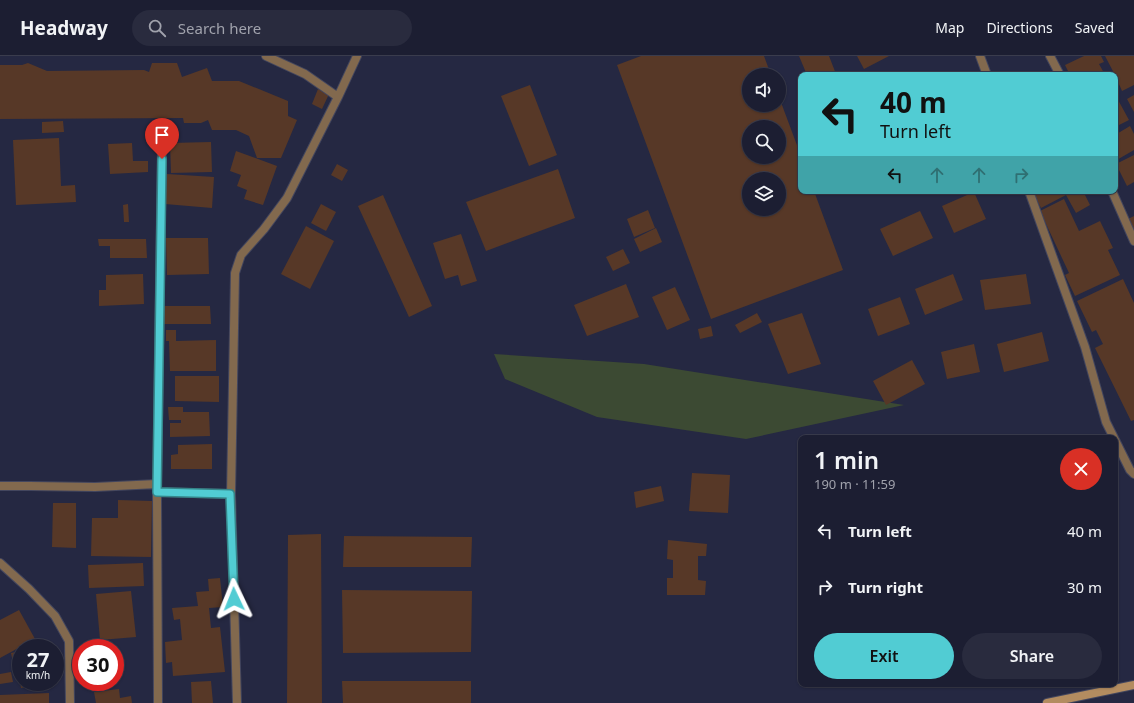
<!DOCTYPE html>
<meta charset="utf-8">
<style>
body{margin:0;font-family:"Noto Sans",sans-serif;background:#292b3e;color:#f1f3f6;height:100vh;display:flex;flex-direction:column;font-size:15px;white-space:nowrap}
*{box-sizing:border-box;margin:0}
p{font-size:13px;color:#a0a2ac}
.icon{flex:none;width:22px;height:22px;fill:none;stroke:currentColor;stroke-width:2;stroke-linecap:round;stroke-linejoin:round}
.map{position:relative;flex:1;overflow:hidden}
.drawer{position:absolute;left:798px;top:379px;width:320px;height:252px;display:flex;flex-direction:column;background:#1c1e32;border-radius:8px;box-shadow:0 1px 3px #0004,0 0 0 1px #3a3c4d}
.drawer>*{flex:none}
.top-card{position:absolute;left:798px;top:16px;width:320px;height:122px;border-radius:8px;box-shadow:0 1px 3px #0004,0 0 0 1px #3a3c4d;background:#51ccd3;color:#111;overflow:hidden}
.fabs{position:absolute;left:742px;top:12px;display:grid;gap:8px}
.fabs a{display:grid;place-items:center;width:44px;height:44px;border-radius:50%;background:#1c1e32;box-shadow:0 1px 3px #0004,0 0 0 1px #3a3c4d;font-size:20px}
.speed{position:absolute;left:12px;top:583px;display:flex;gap:8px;font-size:20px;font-weight:700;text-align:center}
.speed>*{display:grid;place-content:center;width:52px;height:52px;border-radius:50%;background:#1c1e32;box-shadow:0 1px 3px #0004,0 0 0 1px #3a3c4d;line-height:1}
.speed small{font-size:10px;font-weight:400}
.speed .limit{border:6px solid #d22;background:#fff;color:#111}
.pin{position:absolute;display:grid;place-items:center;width:34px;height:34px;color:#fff;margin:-41px -17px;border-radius:50% 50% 50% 0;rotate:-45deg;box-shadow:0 0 4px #0007}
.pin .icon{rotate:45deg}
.me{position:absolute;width:44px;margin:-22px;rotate:358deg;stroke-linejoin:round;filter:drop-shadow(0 0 3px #0008)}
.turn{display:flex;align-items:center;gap:14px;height:84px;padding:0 16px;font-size:18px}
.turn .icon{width:52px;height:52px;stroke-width:2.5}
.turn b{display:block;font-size:28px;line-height:34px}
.lanes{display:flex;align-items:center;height:38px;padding:0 16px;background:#0003;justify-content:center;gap:20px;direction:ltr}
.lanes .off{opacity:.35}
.round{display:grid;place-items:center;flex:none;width:42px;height:42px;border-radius:21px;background:#292b3e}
.head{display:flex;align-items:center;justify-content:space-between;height:68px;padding:0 16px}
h1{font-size:24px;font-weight:600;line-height:30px}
.cta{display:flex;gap:8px;margin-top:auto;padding:8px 16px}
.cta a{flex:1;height:46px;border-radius:24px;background:#51ccd3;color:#111;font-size:16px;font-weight:600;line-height:46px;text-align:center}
.cta a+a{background:#292b3e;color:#f1f3f6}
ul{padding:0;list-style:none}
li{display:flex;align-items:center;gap:12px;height:56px;padding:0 16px}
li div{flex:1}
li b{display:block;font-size:15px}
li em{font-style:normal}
header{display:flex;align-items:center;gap:24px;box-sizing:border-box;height:56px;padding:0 20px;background:#1c1e32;border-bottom:1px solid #3a3c4d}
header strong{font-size:19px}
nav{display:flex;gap:22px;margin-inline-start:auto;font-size:14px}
.search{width:280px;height:36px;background:#292b3e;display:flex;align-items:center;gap:10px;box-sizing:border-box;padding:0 14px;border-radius:22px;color:#a0a2ac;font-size:15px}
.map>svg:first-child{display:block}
</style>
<header>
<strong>Headway</strong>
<div class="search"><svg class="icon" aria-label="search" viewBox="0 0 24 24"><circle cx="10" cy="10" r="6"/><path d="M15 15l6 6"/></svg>Search here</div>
<nav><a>Map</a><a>Directions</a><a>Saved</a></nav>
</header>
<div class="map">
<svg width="1134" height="647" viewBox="0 0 1134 647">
<rect width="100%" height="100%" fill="#252842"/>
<path fill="#3c4a33" d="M 494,298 L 644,308 L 904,349 L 746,383 L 597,361 L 505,323 Z"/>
<path fill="#573827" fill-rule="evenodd" d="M 641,0 L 764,0 L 771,19 L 749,19 L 749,49 L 779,49 L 779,41 L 801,100 L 801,135 L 814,135 L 843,214 L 711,263 L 617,9 ZM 749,71 L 779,71 L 779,101 L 749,101 ZM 749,123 L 779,123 L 779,153 L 749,153 Z
M 799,0 L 829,0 L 836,18 L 834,19 L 807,19 Z
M 857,0 L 889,0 L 864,13 Z
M 1084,0 L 1101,0 L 1104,6 L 1099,8 L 1104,17 L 1100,19 L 1070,19 L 1065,9 Z
M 1105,0 L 1134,0 L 1134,29 L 1122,35 L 1115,19 Z
M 28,7 L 47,15 L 144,14 L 149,16 L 152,7 L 177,7 L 182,21 L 207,12 L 212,25 L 239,25 L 288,45 L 288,60 L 297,64 L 281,102 L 257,102 L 249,80 L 236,74 L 212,74 L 208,64 L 201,67 L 184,67 L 183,62 L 0,63 L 0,9 L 22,9 Z
M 530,29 L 557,99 L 529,110 L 501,40 Z
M 318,33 L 329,38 L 322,53 L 312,48 Z
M 1134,39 L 1134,56 L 1127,43 Z
M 1117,42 L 1129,64 L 1115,71 L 1115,43 Z
M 63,65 L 64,76 L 42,77 L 42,66 Z
M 1130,70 L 1134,78 L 1134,94 L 1115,105 L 1115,79 Z
M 59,82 L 61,130 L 75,129 L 76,146 L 16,149 L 13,84 Z
M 211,86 L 212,116 L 171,117 L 170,87 Z
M 132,87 L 133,105 L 148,105 L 148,116 L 110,118 L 108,88 Z
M 236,95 L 277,110 L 263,149 L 244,143 L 247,134 L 237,130 L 241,119 L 230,115 Z
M 1134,99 L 1134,126 L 1127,130 L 1116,108 Z
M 337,108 L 348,114 L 342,125 L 331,119 Z
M 558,113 L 575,162 L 486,195 L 466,146 Z
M 167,118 L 214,121 L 212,152 L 165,148 Z
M 1032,135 L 1083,135 L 1090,149 L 1076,157 L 1066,139 L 1041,152 Z
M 974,136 L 986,163 L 954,177 L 942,150 Z
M 383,139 L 432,250 L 409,261 L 358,150 Z
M 1064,143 L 1079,175 L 1100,165 L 1113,192 L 1108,194 L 1120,219 L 1075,240 L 1065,219 L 1069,217 L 1040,155 Z
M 128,148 L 129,166 L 124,166 L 123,149 Z
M 321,148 L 336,156 L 326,175 L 311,167 Z
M 648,154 L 655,172 L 634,181 L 627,163 Z
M 920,155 L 933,182 L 893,200 L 880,173 Z
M 1134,160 L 1134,175 L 1128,163 Z
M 306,170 L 334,185 L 310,233 L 281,218 Z
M 656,172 L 662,186 L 640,196 L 634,183 Z
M 461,178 L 477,225 L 461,230 L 458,219 L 445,223 L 433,187 Z
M 166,182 L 208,182 L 209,218 L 167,219 Z
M 98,183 L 146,183 L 147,202 L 110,202 L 110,190 L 99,190 Z
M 623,193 L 630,207 L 613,215 L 606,201 Z
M 143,218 L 144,248 L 99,250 L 99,234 L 106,234 L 106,219 Z
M 953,218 L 963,244 L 925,259 L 915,233 Z
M 1026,218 L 1031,248 L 985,254 L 980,224 Z
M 1123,223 L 1134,247 L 1134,364 L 1131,365 L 1095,292 L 1103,288 L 1096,274 L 1092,276 L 1077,245 Z
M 626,228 L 639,261 L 587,280 L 574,249 Z
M 675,231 L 690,264 L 667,274 L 652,241 Z
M 900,241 L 910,268 L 878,280 L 868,253 Z
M 164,250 L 210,250 L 211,268 L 164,268 Z
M 757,257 L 762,266 L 740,277 L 735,269 Z
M 802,257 L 821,308 L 788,318 L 768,268 Z
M 711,270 L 713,280 L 700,283 L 698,273 Z
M 166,274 L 176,274 L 176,285 L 216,284 L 216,315 L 170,315 L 169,285 L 166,285 Z
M 1042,276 L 1049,305 L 1004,316 L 997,288 Z
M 974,288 L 980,316 L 947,323 L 941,296 Z
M 912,304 L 925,328 L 886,349 L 873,325 Z
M 175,320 L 219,320 L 219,346 L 175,345 Z
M 168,351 L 183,351 L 183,356 L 209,356 L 210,380 L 170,381 L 170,367 L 181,367 L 181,364 L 169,364 Z
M 212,388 L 212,413 L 171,413 L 171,399 L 178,398 L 178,389 Z
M 692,417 L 730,419 L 728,457 L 689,455 Z
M 661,430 L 664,445 L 636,452 L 634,436 Z
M 118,444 L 152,445 L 151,501 L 91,500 L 92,462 L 118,462 Z
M 53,447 L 76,447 L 76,492 L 52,491 Z
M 321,478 L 322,647 L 287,647 L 288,479 Z
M 344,480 L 472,481 L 471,511 L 343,511 Z
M 668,484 L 707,488 L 706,500 L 698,500 L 698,524 L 706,525 L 705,539 L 667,539 L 667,522 L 673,522 L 673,504 L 667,503 Z
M 143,507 L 144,530 L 89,532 L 88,509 Z
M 220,522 L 223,551 L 209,552 L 211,572 L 220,571 L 225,616 L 173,620 L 172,606 L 166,607 L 165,586 L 182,584 L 180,563 L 174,564 L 172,552 L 198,550 L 196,536 L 209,535 L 208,523 Z
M 342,534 L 472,535 L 471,596 L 343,597 Z
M 131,535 L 136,581 L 100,584 L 96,538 Z
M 19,554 L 35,583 L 0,602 L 0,564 Z
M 21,595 L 21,615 L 15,616 L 11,597 Z
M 11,616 L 13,626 L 0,628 L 0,618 Z
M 21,619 L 21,626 L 34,626 L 34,630 L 21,632 L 19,620 Z
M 211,625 L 213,647 L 192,647 L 191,626 Z
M 342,625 L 471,625 L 471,647 L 343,647 Z
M 119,633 L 120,642 L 131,640 L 132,647 L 96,647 L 94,636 Z
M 49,637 L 49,647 L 0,647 L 0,639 Z"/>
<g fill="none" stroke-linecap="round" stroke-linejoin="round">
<defs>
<path id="street" d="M 266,0 L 305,18 L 338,41
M 980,0 L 987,19
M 1050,0 L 1060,19
M 1029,135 L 1085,291 L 1106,366 L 1114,382
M 1112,135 L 1134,185
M 1115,384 L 1130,414 L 1134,418
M 0,430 L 30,430 L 95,431 L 157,428
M 157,436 L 231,438
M 0,507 L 29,533 L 55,560 L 69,585 L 70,647
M 158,647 L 157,436 L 162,87
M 237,647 L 231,438 L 235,217 L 241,199 L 264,173 L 287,142 L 338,41 L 357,0"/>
<path id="secondary" d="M 1047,647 L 1134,629"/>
</defs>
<use href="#street" stroke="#43465e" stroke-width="10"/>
<use href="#secondary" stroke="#43465e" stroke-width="10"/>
<use href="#street" stroke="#82694e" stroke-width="8"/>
<use href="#secondary" stroke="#b38c60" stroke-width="8"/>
</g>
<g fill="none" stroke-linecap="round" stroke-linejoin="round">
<defs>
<path id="route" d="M 162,103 L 157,436 L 230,438 L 234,543"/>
</defs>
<use href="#route" stroke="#358589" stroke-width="10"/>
<use href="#route" stroke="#51ccd3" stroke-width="7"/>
</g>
</svg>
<div class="fabs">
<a><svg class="icon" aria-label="sound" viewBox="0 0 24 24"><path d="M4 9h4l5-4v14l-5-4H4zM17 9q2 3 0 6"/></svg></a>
<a><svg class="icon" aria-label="search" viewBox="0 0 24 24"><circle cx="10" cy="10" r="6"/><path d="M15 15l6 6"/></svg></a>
<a><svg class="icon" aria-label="layers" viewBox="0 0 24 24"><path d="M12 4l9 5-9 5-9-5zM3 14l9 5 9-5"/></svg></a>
</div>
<div class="speed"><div>27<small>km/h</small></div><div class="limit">30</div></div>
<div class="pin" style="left:162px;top:103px;background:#d93025"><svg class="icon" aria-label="arrive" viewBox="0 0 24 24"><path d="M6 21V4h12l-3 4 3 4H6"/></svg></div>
<svg class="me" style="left:234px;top:543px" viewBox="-20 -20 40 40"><path d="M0-17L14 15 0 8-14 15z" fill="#51ccd3" stroke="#fff" stroke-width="4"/></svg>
<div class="top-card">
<div class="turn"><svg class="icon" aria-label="left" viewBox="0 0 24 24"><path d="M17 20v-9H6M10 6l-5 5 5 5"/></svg><div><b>40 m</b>Turn left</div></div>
<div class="lanes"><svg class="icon" aria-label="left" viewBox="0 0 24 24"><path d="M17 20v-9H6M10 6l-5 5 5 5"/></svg><svg class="icon off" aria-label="ahead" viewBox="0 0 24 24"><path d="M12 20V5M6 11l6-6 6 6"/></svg><svg class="icon off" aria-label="ahead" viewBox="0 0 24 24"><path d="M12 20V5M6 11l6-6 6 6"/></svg><svg class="icon off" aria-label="right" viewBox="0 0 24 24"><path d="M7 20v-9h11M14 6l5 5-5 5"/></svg></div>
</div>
<section class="drawer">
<div class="head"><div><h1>1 min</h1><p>190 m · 11:59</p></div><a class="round" style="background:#d93025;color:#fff"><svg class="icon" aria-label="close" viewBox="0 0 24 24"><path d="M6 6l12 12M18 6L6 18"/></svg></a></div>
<ul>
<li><svg class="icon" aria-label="left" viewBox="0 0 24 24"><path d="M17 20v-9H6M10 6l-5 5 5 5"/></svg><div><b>Turn left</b></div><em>40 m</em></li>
<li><svg class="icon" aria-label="right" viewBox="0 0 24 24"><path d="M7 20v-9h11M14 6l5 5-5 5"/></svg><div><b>Turn right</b></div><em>30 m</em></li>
</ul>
<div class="cta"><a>Exit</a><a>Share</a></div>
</section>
</div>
